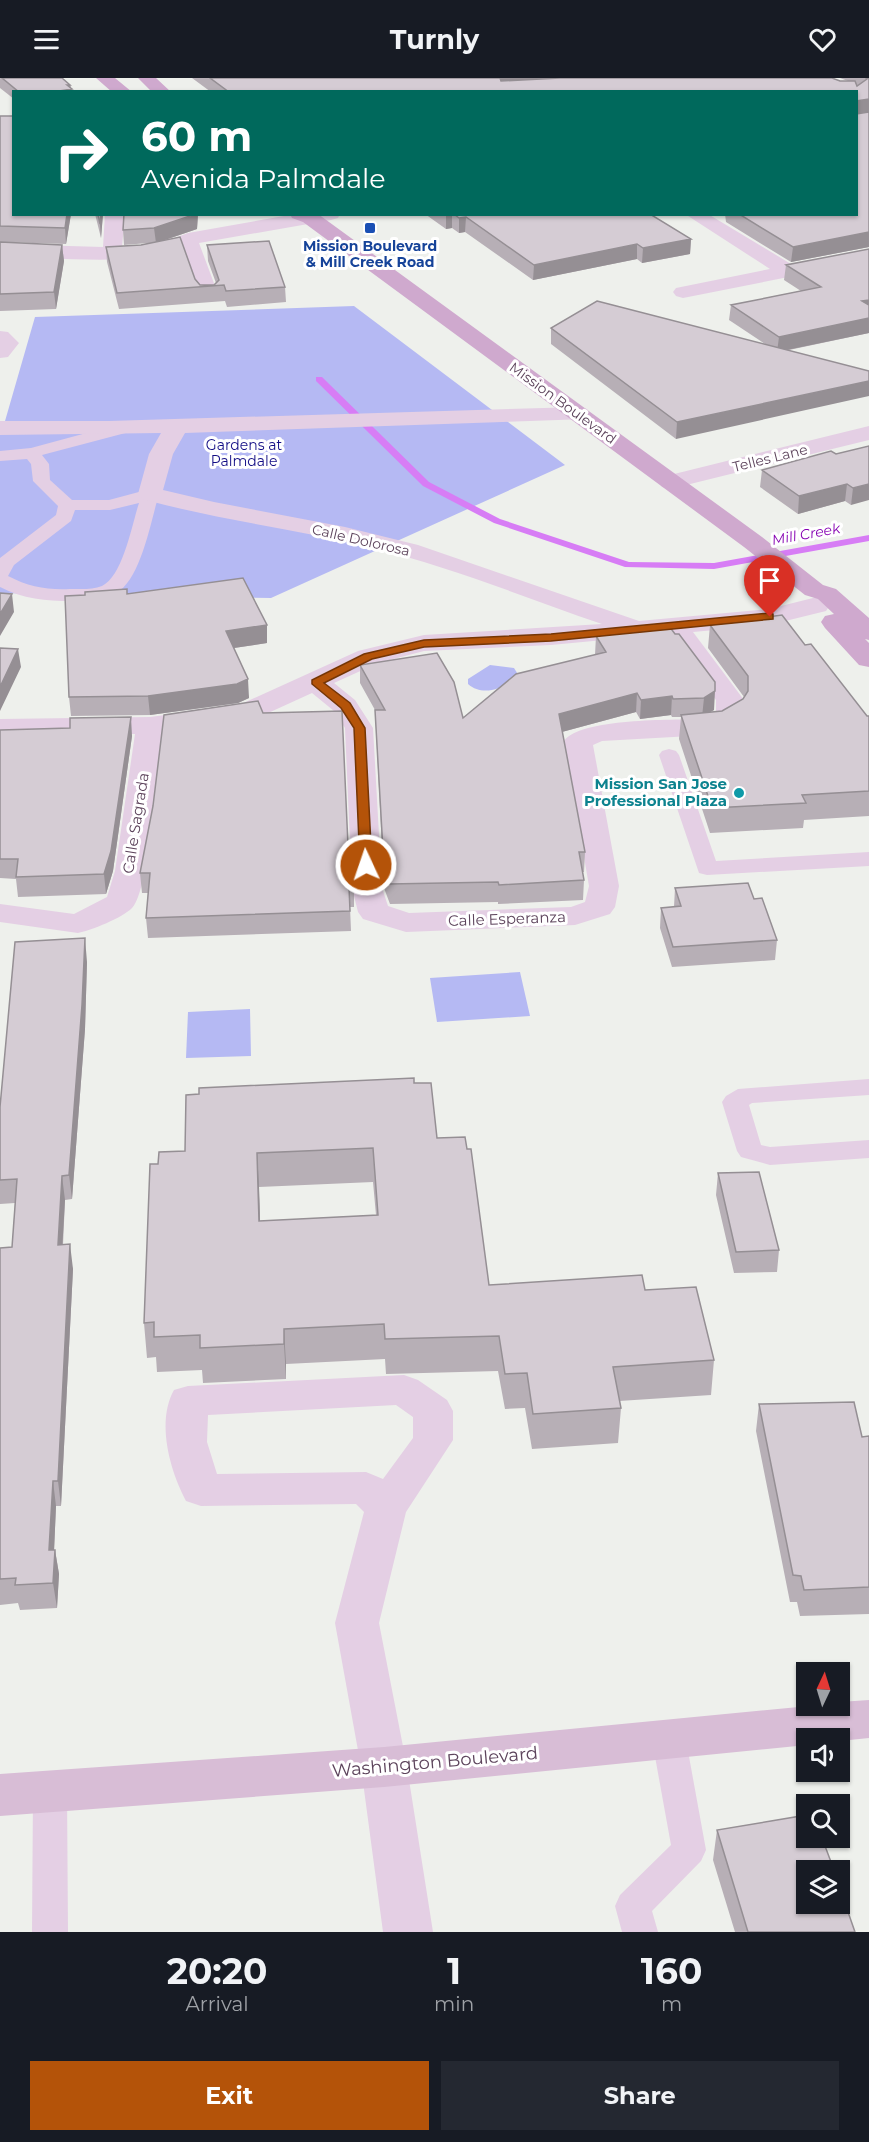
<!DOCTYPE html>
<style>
body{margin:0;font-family:Montserrat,sans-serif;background:#242831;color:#f1f3f6;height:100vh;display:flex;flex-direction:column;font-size:22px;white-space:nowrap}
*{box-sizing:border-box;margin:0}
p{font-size:20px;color:#9ea1a6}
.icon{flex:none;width:33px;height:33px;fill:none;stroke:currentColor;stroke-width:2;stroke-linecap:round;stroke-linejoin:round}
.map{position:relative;height:1854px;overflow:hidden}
.drawer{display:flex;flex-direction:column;background:#171b24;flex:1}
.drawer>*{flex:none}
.top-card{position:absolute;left:12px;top:12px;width:846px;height:126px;border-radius:0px;box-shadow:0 2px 4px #0004;background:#00695c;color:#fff;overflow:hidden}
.needle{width:39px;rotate:4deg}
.controls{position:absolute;left:796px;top:1584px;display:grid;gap:12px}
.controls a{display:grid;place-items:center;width:54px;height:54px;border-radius:0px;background:#171b24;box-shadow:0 2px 4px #0004;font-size:30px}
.pin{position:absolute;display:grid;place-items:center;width:51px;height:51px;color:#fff;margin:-62px -26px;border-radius:50% 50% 50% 0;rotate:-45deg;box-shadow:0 0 6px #0007}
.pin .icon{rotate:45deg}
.me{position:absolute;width:66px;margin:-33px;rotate:357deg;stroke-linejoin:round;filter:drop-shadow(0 0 4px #0008)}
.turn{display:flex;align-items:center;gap:21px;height:126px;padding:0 30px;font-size:27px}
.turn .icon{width:78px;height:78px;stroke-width:2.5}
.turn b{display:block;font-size:42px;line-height:51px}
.eta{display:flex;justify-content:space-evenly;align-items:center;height:102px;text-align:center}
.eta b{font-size:36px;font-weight:700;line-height:42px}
.action{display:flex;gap:12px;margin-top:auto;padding:12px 30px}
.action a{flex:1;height:69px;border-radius:0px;background:#b45309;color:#fff;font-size:24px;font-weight:700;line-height:69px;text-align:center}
.action a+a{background:#242831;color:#f1f3f6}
header{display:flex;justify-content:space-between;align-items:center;height:78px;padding:0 30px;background:#171b24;font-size:27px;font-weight:700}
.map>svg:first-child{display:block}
</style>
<header><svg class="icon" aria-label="menu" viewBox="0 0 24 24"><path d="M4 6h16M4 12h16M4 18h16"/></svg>Turnly<svg class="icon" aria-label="heart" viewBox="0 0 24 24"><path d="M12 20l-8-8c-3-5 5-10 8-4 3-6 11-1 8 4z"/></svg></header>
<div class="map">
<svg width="869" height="1854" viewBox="0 0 869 1854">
<rect width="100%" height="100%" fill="#eef0ec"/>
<path fill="#b5b9f3" d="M 354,228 L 565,387 L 271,520 L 0,515 L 0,351 L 3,350 L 35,239 Z
M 490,587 L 514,590 L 519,598 C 506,609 484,620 468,606 L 468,601 Z
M 520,894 L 530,938 L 437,944 L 430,900 Z
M 250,931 L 251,978 L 186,980 L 188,934 Z"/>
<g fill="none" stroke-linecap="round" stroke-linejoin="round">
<path fill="#d77df5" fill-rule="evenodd" d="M 316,299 L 322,299 L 429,404 L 500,441 L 629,484 L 714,485 L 869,457 L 869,463 L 714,491 L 625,489 L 494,445 L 423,408 L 316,303 Z"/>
<path fill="#e4cfe4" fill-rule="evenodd" d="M 127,344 L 133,345 L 135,349 L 133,353 L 42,377 L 49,386 L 50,402 L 72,422 L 109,422 L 150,411 L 156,412 L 159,416 C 151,442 141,502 116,515 C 103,523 86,522 71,523 C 46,523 23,521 0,509 L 0,480 L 56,437 L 58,428 L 33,403 L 31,386 L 27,381 L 0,383 L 0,373 L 31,370 ZM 139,425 C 132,446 123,498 102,508 C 93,512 80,511 70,511 C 47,512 29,509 8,498 L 14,487 L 71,443 L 75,432 L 110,432 Z
M 669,671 L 676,673 L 679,677 L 716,783 L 869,774 L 869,788 L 707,797 L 699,795 L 659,677 L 662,673 Z
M 869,1001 L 869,1017 L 752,1025 L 749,1027 L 761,1067 L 770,1069 L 869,1062 L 869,1080 L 770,1087 L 741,1079 L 737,1073 L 722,1024 L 726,1018 L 738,1011 Z
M 669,1648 L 681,1652 L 686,1662 L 706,1772 L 701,1783 L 652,1833 L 658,1854 L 622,1854 L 615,1828 L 620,1817 L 671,1767 L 652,1662 L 657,1652 Z
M 50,1698 L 62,1702 L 67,1713 L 68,1854 L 32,1854 L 33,1713 L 38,1702 Z"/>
<path fill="#e4cfe4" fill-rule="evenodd" d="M 105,136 L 125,136 L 122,169 L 156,167 L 188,155 L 295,136 L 340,136 L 338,140 L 331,142 L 199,165 L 218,216 L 215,220 L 201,220 L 198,216 L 182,171 C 136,189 51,179 0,178 L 0,166 L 103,169 Z
M 685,136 L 708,136 L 791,186 L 869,171 L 869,183 L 683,220 L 676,218 L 673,214 L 676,210 L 770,191 Z
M 0,253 L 8,254 L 19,265 L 8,279 L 0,280 Z
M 579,329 L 587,331 L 590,336 L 587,341 L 185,355 L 173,376 L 163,412 L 214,424 L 345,449 L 418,467 L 639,543 L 769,531 L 817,519 L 826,521 L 830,527 L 826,533 L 769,547 L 693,554 L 744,622 L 744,637 L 740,643 L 719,655 L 709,657 L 602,663 L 593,667 L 619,808 L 615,829 L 610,836 L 575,847 L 406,854 L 363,841 L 358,834 L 352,810 L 345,650 L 334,633 L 312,615 L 255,641 L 163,654 C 159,683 149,815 132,830 C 122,840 92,852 78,855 L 0,844 L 0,826 L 74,836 L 107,819 L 115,793 L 135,656 L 0,657 L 0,641 L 150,639 L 239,627 L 358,573 L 424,557 L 602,546 C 526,520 451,489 373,470 C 296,451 218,442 142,421 L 138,416 L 149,376 L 161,355 L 0,357 L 0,343 L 109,343 ZM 667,556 L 716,622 L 716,633 L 703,641 C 673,642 580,640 564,663 L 589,808 L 585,824 L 571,829 L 409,835 L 388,828 L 382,810 L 373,650 L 355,622 L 334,605 L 378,585 L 424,573 L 551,567 Z
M 869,348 L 869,362 L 670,411 L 662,409 L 658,404 L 662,399 Z
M 404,1297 L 418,1302 L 447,1322 L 453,1333 L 453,1362 L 406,1434 L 379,1545 L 407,1689 L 433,1854 L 383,1854 L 361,1689 L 335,1545 L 364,1434 L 356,1426 L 201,1428 L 186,1423 C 170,1393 156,1344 174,1312 L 188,1308 ZM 396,1327 L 413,1339 L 413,1360 L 383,1401 L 366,1394 L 217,1396 L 207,1364 L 208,1337 Z"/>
<path fill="#d8bdd6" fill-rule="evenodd" d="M 869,1622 L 869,1660 L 840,1663 L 840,1660 L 807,1660 L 807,1667 L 384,1709 L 0,1738 L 0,1696 L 384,1669 L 809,1628 L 840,1628 L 840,1624 Z"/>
<path fill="#cfa9ce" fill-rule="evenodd" d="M 96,0 L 115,0 L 132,14 L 112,14 Z
M 138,0 L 156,0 L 171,14 L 152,14 Z
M 290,136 L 318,136 L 762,459 L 823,507 L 836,511 L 869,540 L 869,562 L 865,561 L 869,565 L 869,589 L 859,587 L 825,550 L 821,544 L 825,538 L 834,536 L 818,521 L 805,517 L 744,469 L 303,144 L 292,140 Z"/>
</g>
<path fill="#b7afb6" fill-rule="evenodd" d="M 0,0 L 62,0 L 70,7 L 72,14 L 14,14 L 14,21 L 0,10 Z
M 192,0 L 549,0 L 541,1 L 840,3 L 848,3 L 840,0 L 869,0 L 869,169 L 791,184 L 726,144 L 725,136 L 856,136 L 856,14 L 211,14 Z
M 0,38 L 14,136 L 71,136 L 66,166 L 0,164 Z
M 95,136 L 103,136 L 101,160 Z
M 124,136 L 198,136 L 197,151 L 165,162 L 200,207 L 214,207 L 216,205 L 208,183 L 207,167 L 285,209 L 286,224 L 227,229 L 225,223 L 119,231 L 107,184 L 106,169 L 141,167 L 148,165 L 124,167 L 123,152 Z
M 425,136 L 650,136 L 691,161 L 690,176 L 642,185 L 637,181 L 533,202 L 465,154 L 459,155 L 452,150 L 446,151 Z
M 0,164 L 62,167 L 64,183 L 56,231 L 0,233 Z
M 869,171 L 869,255 L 789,272 L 676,361 L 551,266 L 551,250 L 765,266 L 729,242 L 731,227 L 801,213 L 784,202 L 786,187 Z
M 869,368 L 851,427 L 845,423 L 798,436 L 760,409 L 762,392 L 836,376 Z
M 128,516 L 267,547 L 267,565 L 234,570 L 249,620 L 238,625 L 150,637 L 71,638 L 69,619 Z
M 710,547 L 805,567 L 867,638 L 869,638 L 869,738 L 804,742 L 803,750 L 710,755 L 679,661 L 681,639 L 672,639 L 671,637 L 640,641 L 636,634 L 562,654 L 585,774 L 584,794 L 582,794 L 584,802 L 583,822 L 498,826 L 498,824 L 390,826 L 384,810 L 375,632 L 360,605 L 360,587 L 463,640 L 595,577 L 596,558 L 669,548 L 714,632 L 710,634 L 722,633 L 743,621 L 744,619 L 708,570 Z
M 263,635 L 349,790 L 354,809 L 354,829 L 350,829 L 351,853 L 148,860 L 146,840 L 148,815 L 142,815 L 140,795 Z
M 0,652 L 132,658 L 113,793 L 106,816 L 18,819 L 16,801 L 0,800 Z
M 675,810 L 754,821 L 777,862 L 775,882 L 672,889 L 660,850 L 661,830 L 674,829 Z
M 87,884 L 85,951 L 72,1121 L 65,1122 L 63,1167 L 73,1191 L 61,1428 L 56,1428 L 54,1472 L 55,1472 L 59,1496 L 57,1530 L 20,1532 L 18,1525 L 0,1527 L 0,1170 L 12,1169 L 15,1125 L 0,1126 L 0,1029 Z
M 414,1005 L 437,1060 L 489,1207 L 645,1212 L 714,1282 L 711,1317 L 619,1323 L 621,1330 L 618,1365 L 532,1371 L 525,1330 L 505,1331 L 498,1293 L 386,1296 L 385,1281 L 286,1286 L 286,1301 L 203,1305 L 202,1292 L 157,1294 L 156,1279 L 147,1280 L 144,1245 L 158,1086 L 185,1073 ZM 373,1104 L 376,1137 L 260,1143 L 259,1109 Z
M 718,1095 L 779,1172 L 777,1194 L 734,1195 L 716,1117 Z
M 759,1326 L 862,1359 L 869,1358 L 869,1536 L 800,1538 L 797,1524 L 790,1524 L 756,1353 Z
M 717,1752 L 855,1854 L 735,1854 L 713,1782 Z"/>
<path fill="#958f94" d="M 500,0 L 549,0 L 509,7 L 499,14 Z
M 67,7 L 70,7 L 72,14 L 53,14 Z
M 869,21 L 869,34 L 856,36 L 856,23 Z
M 67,136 L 71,136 L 66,166 L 65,150 Z
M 101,136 L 103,136 L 101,160 L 100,146 Z
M 198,136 L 197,151 L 156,165 L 154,150 Z
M 446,136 L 452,136 L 452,150 L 446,151 Z
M 466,139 L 465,154 L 459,155 L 459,140 Z
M 869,154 L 869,169 L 791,184 L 793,169 Z
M 691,161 L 690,176 L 642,185 L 643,170 Z
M 637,166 L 637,181 L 533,202 L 534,187 Z
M 62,167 L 64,183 L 56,231 L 54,214 Z
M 869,222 L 869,237 L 862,223 Z
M 869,240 L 869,255 L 777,274 L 779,259 Z
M 869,303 L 869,318 L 676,361 L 677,344 Z
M 847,406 L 845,423 L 798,436 L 799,418 Z
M 869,406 L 869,422 L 851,427 L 853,410 Z
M 12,516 L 14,534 L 0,558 L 0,536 Z
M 267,547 L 267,565 L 227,571 L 226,553 Z
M 18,571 L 21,589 L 0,633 L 0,609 Z
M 248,601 L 249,620 L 238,625 L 150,637 L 148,618 Z
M 715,613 L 714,632 L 702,639 L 704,620 Z
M 637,615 L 636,634 L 558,655 L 559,636 Z
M 672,618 L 671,637 L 640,641 L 641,622 Z
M 131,639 L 132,658 L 113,793 L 106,816 L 104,796 Z
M 85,860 L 87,884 L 85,951 L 72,1121 L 69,1097 Z
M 257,1075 L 259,1109 L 261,1178 L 259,1143 Z
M 62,1098 L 65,1122 L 61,1191 L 58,1167 Z
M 70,1166 L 73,1191 L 61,1428 L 58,1403 Z
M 284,1251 L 286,1286 L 286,1301 L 284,1266 Z
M 53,1403 L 56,1428 L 53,1497 L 49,1472 Z
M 55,1472 L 59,1496 L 57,1530 L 53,1505 Z"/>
<path fill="#d5ccd4" stroke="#958f94" stroke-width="1.5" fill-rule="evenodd" d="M 2,0 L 62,0 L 70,7 L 67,7 L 72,11 L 53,14 L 19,14 Z
M 210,0 L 500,0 L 501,3 L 560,0 L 832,0 L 840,3 L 855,3 L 857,8 L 867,1 L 866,0 L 869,0 L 869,21 L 856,23 L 856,14 L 229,14 Z
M 869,34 L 869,154 L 793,169 L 739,136 L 856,136 L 856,36 Z
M 0,38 L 14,38 L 14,136 L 67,136 L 65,150 L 0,148 Z
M 98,136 L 101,136 L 100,146 Z
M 124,136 L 196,136 L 154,150 L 123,152 Z
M 454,136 L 650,136 L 691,161 L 643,170 L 637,166 L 534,187 L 466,139 L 459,140 Z
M 180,159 L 195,201 L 200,207 L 214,207 L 219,202 L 207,167 L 269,163 L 285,209 L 226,213 L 224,207 L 117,215 L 106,169 L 141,167 Z
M 0,164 L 62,167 L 54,214 L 0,216 Z
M 869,171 L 869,222 L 862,223 L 869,227 L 869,240 L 779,259 L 731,227 L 821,209 L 786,187 Z
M 597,223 L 869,293 L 869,303 L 677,344 L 551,250 Z
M 869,368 L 869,406 L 853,410 L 847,406 L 799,418 L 762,392 L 831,373 L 836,376 Z
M 243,500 L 267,547 L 226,553 L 248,601 L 237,606 L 148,618 L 69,619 L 65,518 L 85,517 L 85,514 L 127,511 L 127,516 Z
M 0,515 L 12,516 L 0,536 Z
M 782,537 L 805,567 L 811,566 L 867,638 L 869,638 L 869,713 L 802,717 L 806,725 L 712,730 L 681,637 L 722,633 L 743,621 L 748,613 L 748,598 L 710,547 Z
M 669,548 L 675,556 L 679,556 L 715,604 L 715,613 L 704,620 L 673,621 L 672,618 L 641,622 L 637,615 L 559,636 L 585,774 L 579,774 L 584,802 L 499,807 L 498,804 L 389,806 L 384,790 L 375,632 L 385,632 L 360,587 L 437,575 L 454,604 L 463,640 L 516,596 L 606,574 L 596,558 Z
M 0,570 L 18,571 L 0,609 Z
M 258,623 L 263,635 L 342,633 L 349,790 L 354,809 L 349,809 L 350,833 L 146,840 L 150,795 L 140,795 L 153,728 L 164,637 Z
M 131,639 L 111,773 L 104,796 L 16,799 L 18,781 L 0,781 L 0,652 L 70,650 L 70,640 Z
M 748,805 L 754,821 L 762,820 L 777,862 L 673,869 L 661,830 L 681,828 L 675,810 Z
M 85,860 L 82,927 L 69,1097 L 62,1098 L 58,1167 L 70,1166 L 58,1403 L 53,1403 L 49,1472 L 55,1472 L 53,1505 L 15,1507 L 16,1500 L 0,1501 L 0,1170 L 12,1169 L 17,1101 L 0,1102 L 0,1029 L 15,864 Z
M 414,1000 L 414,1005 L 431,1005 L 437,1060 L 465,1059 L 467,1071 L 471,1071 L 489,1207 L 642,1197 L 645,1212 L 696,1209 L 714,1282 L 613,1289 L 621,1330 L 533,1336 L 527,1295 L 505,1296 L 499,1258 L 385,1261 L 384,1246 L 284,1251 L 284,1266 L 200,1270 L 200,1257 L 154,1259 L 154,1244 L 144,1245 L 150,1086 L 158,1086 L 159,1074 L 185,1073 L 186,1017 L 199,1016 L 199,1010 ZM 373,1070 L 378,1137 L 259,1143 L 257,1075 Z
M 759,1094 L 779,1172 L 736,1174 L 718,1095 Z
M 854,1324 L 862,1359 L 869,1358 L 869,1509 L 804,1512 L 801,1498 L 793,1497 L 759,1326 Z
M 807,1737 L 807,1760 L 822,1760 L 834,1792 L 807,1792 L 807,1826 L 840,1826 L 840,1811 L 855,1854 L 748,1854 L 717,1752 Z"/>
<path fill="#b45309" stroke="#753606" stroke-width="1.5" d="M 770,535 L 773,536 L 773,541 L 551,563 L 424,569 L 372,581 L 324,605 L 350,625 L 365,650 L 372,787 L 366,791 L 360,787 L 354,650 L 341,630 L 312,606 L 312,602 L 364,576 L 424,562 L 551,556 Z"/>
<rect fill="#1a4fb4" stroke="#fff" stroke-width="2" x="364" y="144" width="12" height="12" rx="3"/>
<circle fill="#0f9aa8" stroke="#fff" stroke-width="2" cx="739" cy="715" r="6"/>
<g text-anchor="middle" stroke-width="6" stroke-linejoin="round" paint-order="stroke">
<g font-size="14" font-weight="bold" fill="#164399" stroke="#fff">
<text x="370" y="173">Mission Boulevard<tspan x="370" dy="16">&amp; Mill Creek Road</tspan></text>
</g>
<g font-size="14" fill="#5c435b" stroke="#fff">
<text transform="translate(563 325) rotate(36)" y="5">Mission Boulevard</text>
<text transform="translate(770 380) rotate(-14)" y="5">Telles Lane</text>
<text transform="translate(361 462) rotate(13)" y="5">Calle Dolorosa</text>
</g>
<g font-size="14" fill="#120d84" stroke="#fff">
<text x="244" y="372">Gardens at<tspan x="244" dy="16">Palmdale</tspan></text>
</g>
<g font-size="14" font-style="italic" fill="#8600b2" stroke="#fff">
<text transform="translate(806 456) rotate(-10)" y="5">Mill Creek</text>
</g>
<g font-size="15" font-weight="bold" fill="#0d838f" stroke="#fff" text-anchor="end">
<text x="727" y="711">Mission San Jose<tspan x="727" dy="17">Professional Plaza</tspan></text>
</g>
<g font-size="15" fill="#5c435b" stroke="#fff">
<text transform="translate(136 745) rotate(-81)" y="5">Calle Sagrada</text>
<text transform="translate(507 841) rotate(-2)" y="5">Calle Esperanza</text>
</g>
<g font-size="18" fill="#5c435b" stroke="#fff">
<text transform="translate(435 1684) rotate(-5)" y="6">Washington Boulevard</text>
</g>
</g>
</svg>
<div class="controls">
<a><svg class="needle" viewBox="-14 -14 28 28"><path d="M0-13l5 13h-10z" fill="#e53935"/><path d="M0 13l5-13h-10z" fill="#9ea1a6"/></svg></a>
<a><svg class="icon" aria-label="sound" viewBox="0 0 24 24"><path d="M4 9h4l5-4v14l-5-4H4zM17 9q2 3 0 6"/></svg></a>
<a><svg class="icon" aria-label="search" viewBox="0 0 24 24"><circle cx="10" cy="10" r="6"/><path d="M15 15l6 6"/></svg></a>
<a><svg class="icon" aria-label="layers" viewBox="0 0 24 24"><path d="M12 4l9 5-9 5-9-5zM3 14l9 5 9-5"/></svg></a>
</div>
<div class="pin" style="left:770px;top:539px;background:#d93025"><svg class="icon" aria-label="arrive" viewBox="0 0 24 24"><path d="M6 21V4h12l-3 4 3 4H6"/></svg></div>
<svg class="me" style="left:366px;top:787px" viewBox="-20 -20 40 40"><circle r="17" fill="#b45309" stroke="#fff" stroke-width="3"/><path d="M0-11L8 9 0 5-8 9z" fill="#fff"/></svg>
<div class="top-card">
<div class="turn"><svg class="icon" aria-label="right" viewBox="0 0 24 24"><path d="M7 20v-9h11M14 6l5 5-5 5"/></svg><div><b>60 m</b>Avenida Palmdale</div></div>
</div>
</div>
<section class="drawer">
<div class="eta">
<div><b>20:20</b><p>Arrival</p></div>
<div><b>1</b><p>min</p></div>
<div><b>160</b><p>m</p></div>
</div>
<div class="action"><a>Exit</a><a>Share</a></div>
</section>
